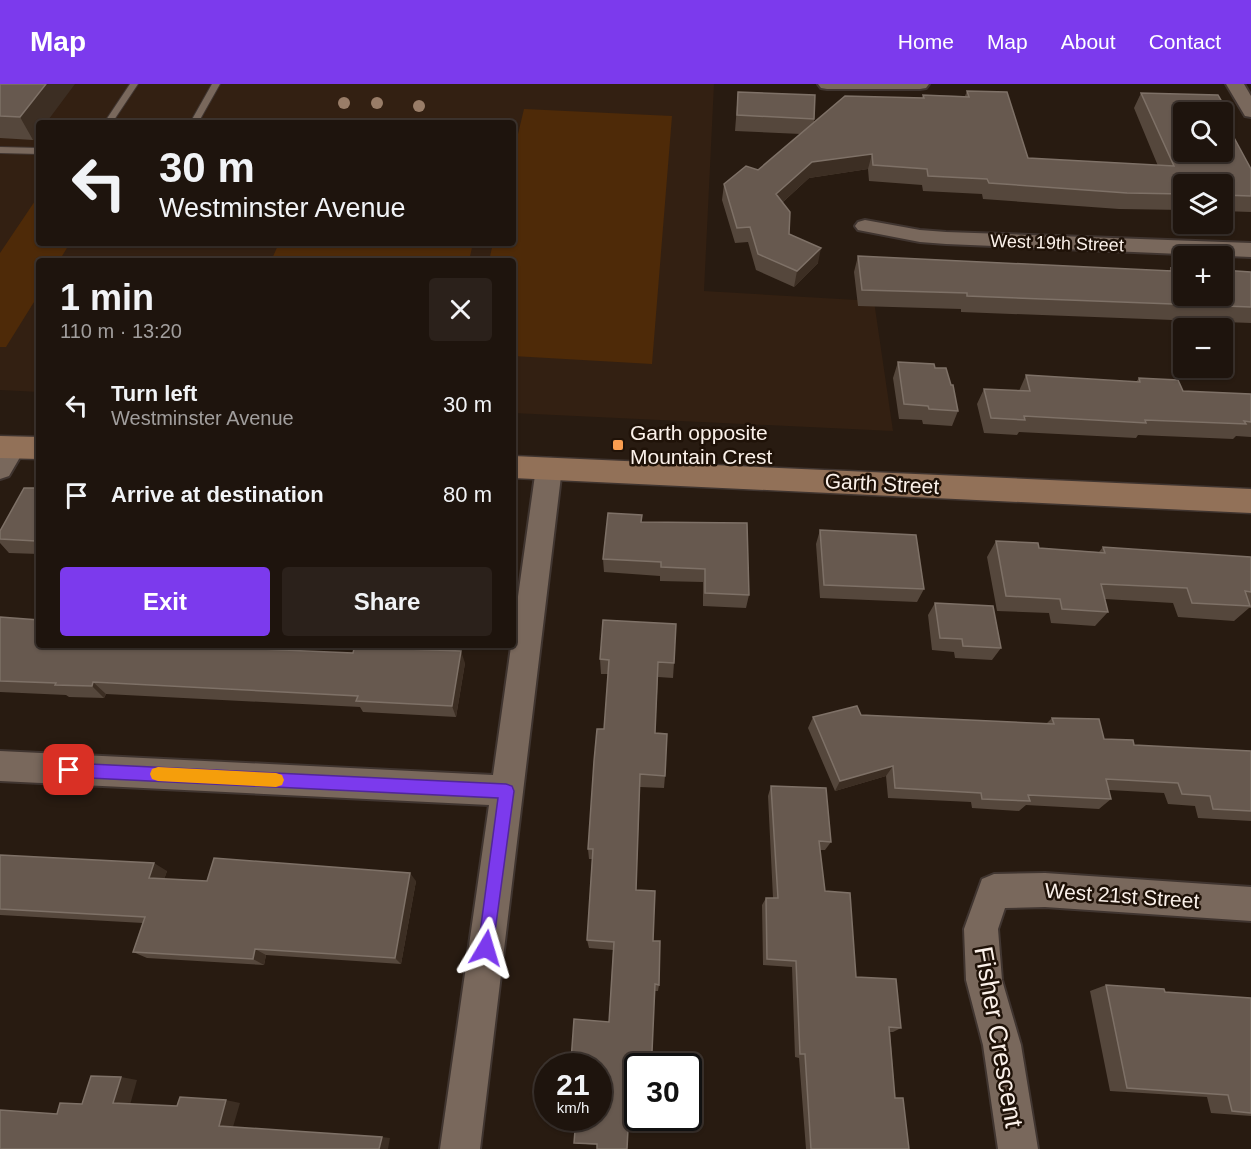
<!DOCTYPE html>
<meta charset="utf-8">
<style>
body{margin:0;font-family:Helvetica,sans-serif;background:#2b211b;color:#f1f3f6;height:100vh;display:flex;flex-direction:column;font-size:22px;white-space:nowrap}
*{box-sizing:border-box;margin:0}
p{font-size:20px;color:#a19e9d}
.icon{flex:none;width:33px;height:33px;fill:none;stroke:currentColor;stroke-width:2;stroke-linecap:round;stroke-linejoin:round}
.map{position:relative;flex:1;overflow:hidden}
.drawer{position:absolute;left:36px;top:174px;width:480px;height:390px;display:flex;flex-direction:column;background:#1e140d;border-radius:6px;box-shadow:0 2px 4px #0004,0 0 0 2px #3c332e}
.drawer>*{flex:none}
.hud{position:absolute;left:36px;top:36px;width:480px;height:126px;border-radius:6px;box-shadow:0 2px 4px #0004,0 0 0 2px #3c332e;background:#1e140d;color:#f1f3f6;overflow:hidden}
.fabs{position:absolute;left:1173px;top:18px;display:grid;gap:12px}
.fabs a{display:grid;place-items:center;width:60px;height:60px;border-radius:6px;background:#1e140d;box-shadow:0 2px 4px #0004,0 0 0 2px #3c332e;font-size:30px}
.speed{position:absolute;left:534px;top:969px;display:flex;gap:12px;font-size:30px;font-weight:700;text-align:center}
.speed>*{display:grid;place-content:center;width:78px;height:78px;border-radius:50%;background:#1e140d;box-shadow:0 2px 4px #0004,0 0 0 2px #3c332e;line-height:1}
.speed small{font-size:15px;font-weight:400}
.speed .limit{border:3px solid #111;border-radius:9px;background:#fff;color:#111}
.pin{position:absolute;display:grid;place-items:center;width:51px;height:51px;color:#fff;margin:-26px;border-radius:12px;box-shadow:0 3px 9px #0006}
.me{position:absolute;width:66px;margin:-33px;rotate:7deg;stroke-linejoin:round;filter:drop-shadow(0 0 4px #0008)}
.turn{display:flex;align-items:center;gap:21px;height:126px;padding:0 24px;font-size:27px}
.turn .icon{width:78px;height:78px;stroke-width:2.5}
.turn b{display:block;font-size:42px;line-height:51px}
.round{display:grid;place-items:center;flex:none;width:63px;height:63px;border-radius:6px;background:#2b211b}
.summary{display:flex;align-items:center;justify-content:space-between;height:102px;padding:0 24px}
h1{font-size:36px;font-weight:600;line-height:45px}
.primary-button{display:flex;gap:12px;margin-top:auto;padding:12px 24px}
.primary-button a{flex:1;height:69px;border-radius:6px;background:#7c3aed;color:#fff;font-size:24px;font-weight:600;line-height:69px;text-align:center}
.primary-button a+a{background:#2b211b;color:#f1f3f6}
ul{padding:0;list-style:none}
li{display:flex;align-items:center;gap:18px;height:90px;padding:0 24px}
li div{flex:1}
li b{display:block;font-size:22px}
li em{font-style:normal}
header{display:flex;align-items:center;gap:36px;box-sizing:border-box;height:84px;padding:0 30px;background:#7c3aed;color:#fff}
header strong{font-size:28px}
nav{display:flex;gap:33px;margin-inline-start:auto;font-size:21px}
.map>svg:first-child{display:block}
</style>
<header>
<strong>Map</strong>
<nav><a>Home</a><a>Map</a><a>About</a><a>Contact</a></nav>
</header>
<div class="map">
<svg width="1251" height="1065" viewBox="0 0 1251 1065">
<rect width="100%" height="100%" fill="#281b11"/>
<path fill="#332012" fill-rule="evenodd" d="M 0,0 L 714,0 L 704,207 L 874,217 L 893,347 L 513,329 L 513,177 L 39,177 L 39,308 L 0,306 ZM 39,39 L 513,39 L 513,159 L 39,159 Z"/>
<path fill="#4e2a08" d="M 524,25 L 672,32 L 652,280 L 513,272 L 513,177 L 489,177 L 493,159 L 513,159 L 513,71 Z
M 39,111 L 39,159 L 70,159 L 59,177 L 39,177 L 39,210 L 6,263 L 0,263 L 0,169 Z
M 279,159 L 473,159 L 469,177 L 271,177 Z"/>
<g fill="none" stroke-linecap="round" stroke-linejoin="round">
<defs>
<path id="service" d="M 130,0 L 138,0 L 112,39 L 104,39 Z
M 212,0 L 220,0 L 198,39 L 190,39 Z
M 0,63 L 39,64 L 39,70 L 0,69 Z"/>
<path id="minor" d="M 818,0 L 929,0 L 926,4 L 920,5 L 827,5 L 821,4 Z
M 1226,0 L 1244,0 L 1251,12 L 1251,33 L 1245,32 Z
M 865,136 L 920,146 L 946,148 L 1251,159 L 1251,173 L 946,160 L 920,158 L 858,146 L 855,142 L 858,138 Z
M 13,354 L 22,356 L 26,363 L 9,392 L 0,395 L 0,363 L 4,356 Z
M 549,374 L 558,377 L 562,384 L 480,1065 L 440,1065 L 489,721 L 0,697 L 0,667 L 493,691 L 536,384 L 540,377 Z
M 1045,789 L 1251,803 L 1251,837 L 1045,823 L 1005,824 L 998,845 L 1002,896 L 1021,961 L 1038,1065 L 998,1065 L 983,961 L 966,896 L 964,845 L 982,795 L 994,790 Z"/>
<path id="secondary" d="M 0,352 L 39,353 L 39,375 L 0,374 Z
M 513,372 L 1251,405 L 1251,429 L 513,394 Z"/>
</defs>
<use href="#service" stroke="#403530" stroke-width="2"/>
<use href="#minor" stroke="#403530" stroke-width="4"/>
<use href="#secondary" stroke="#403530" stroke-width="3"/>
<use href="#service" fill="#79685c" fill-rule="evenodd"/>
<use href="#minor" fill="#79685c" fill-rule="evenodd"/>
<use href="#secondary" fill="#927158" fill-rule="evenodd"/>
</g>
<g fill="#997d68">
<circle cx="344" cy="19" r="6"/>
<circle cx="377" cy="19" r="6"/>
<circle cx="419" cy="22" r="6"/>
</g>
<path fill="#55473c" d="M 0,0 L 39,39 L 39,48 L 33,56 L 0,54 Z
M 967,7 L 1028,74 L 1158,82 L 1134,24 L 1141,9 L 1233,37 L 1229,44 L 1251,85 L 1251,128 L 1222,127 L 1222,100 L 1184,100 L 1184,126 L 1119,125 L 983,115 L 982,110 L 923,107 L 922,101 L 869,97 L 868,85 L 809,94 L 783,118 L 789,150 L 818,179 L 794,203 L 756,186 L 748,158 L 735,159 L 722,116 L 724,100 L 758,86 L 801,50 L 735,47 L 738,8 L 814,35 L 814,39 L 922,14 L 923,11 L 965,12 Z
M 858,172 L 1169,187 L 1171,184 L 1251,188 L 1251,239 L 961,228 L 961,225 L 858,222 L 854,188 Z
M 898,278 L 935,284 L 958,327 L 952,342 L 923,340 L 922,336 L 899,335 L 893,294 Z
M 1026,291 L 1136,298 L 1139,294 L 1183,307 L 1251,310 L 1251,353 L 1236,352 L 1233,355 L 1138,351 L 1136,354 L 1019,348 L 1017,351 L 984,349 L 977,320 L 984,305 L 1019,307 Z
M 39,404 L 39,470 L 9,469 L 0,459 L 0,447 Z
M 641,438 L 749,511 L 746,524 L 703,522 L 703,498 L 660,497 L 660,492 L 604,488 L 603,475 Z
M 820,446 L 924,505 L 917,518 L 820,514 L 816,460 Z
M 996,457 L 1039,464 L 1099,468 L 1103,463 L 1251,473 L 1251,524 L 1249,524 L 1234,537 L 1178,533 L 1173,519 L 1105,515 L 1108,528 L 1095,542 L 1051,539 L 1049,529 L 997,527 L 987,473 Z
M 935,519 L 1001,564 L 992,576 L 955,574 L 954,568 L 932,566 L 928,531 Z
M 0,533 L 39,561 L 353,569 L 411,565 L 465,579 L 456,633 L 363,628 L 360,623 L 106,610 L 104,614 L 69,613 L 66,611 L 0,608 Z
M 600,575 L 674,579 L 673,594 L 658,593 L 655,649 L 665,692 L 664,704 L 640,703 L 636,806 L 653,857 L 659,901 L 658,907 L 655,907 L 638,982 L 638,1009 L 630,1009 L 597,1061 L 574,1059 L 580,981 L 573,981 L 571,977 L 609,938 L 613,866 L 589,864 L 587,856 L 592,775 L 589,775 L 588,765 L 604,645 L 608,590 L 601,590 Z
M 861,631 L 1046,640 L 1052,634 L 1104,655 L 1134,661 L 1251,667 L 1251,737 L 1198,734 L 1195,722 L 1168,720 L 1164,709 L 1109,706 L 1111,715 L 1099,725 L 1026,721 L 1019,727 L 972,724 L 971,718 L 888,714 L 886,692 L 835,707 L 808,644 L 813,633 Z
M 771,702 L 831,758 L 825,766 L 820,766 L 825,807 L 856,893 L 901,944 L 893,948 L 890,948 L 895,1014 L 909,1065 L 806,1065 L 799,974 L 795,973 L 792,883 L 763,881 L 762,821 L 766,814 L 773,814 L 768,712 Z
M 0,771 L 167,787 L 164,795 L 207,797 L 416,797 L 401,880 L 266,871 L 264,881 L 147,874 L 133,868 L 143,839 L 0,831 Z
M 1106,901 L 1165,908 L 1251,914 L 1251,1032 L 1211,1029 L 1207,1013 L 1110,1007 L 1090,907 Z"/>
<path fill="#3c2e23" d="M 46,0 L 75,0 L 46,39 L 39,39 L 39,48 L 33,56 L 20,33 Z
M 872,70 L 868,85 L 809,94 L 774,126 L 776,110 L 812,78 Z
M 821,164 L 818,179 L 794,203 L 797,187 Z
M 461,567 L 465,579 L 456,633 L 452,622 Z
M 93,598 L 106,610 L 104,614 L 92,602 Z
M 893,682 L 886,692 L 835,707 L 840,697 Z
M 154,779 L 167,787 L 162,802 L 149,794 Z
M 410,789 L 416,797 L 401,880 L 395,874 Z
M 255,865 L 266,871 L 264,881 L 253,875 Z
M 121,993 L 137,996 L 130,1021 L 113,1019 Z
M 226,1016 L 240,1019 L 233,1043 L 219,1042 Z
M 382,1053 L 390,1054 L 388,1065 L 379,1065 Z"/>
<path fill="#67594f" stroke="#7e7167" stroke-width="1.5" fill-rule="evenodd" d="M 0,0 L 46,0 L 20,33 L 0,32 Z
M 967,7 L 1007,8 L 1028,74 L 1174,82 L 1141,9 L 1218,11 L 1233,37 L 1225,37 L 1251,85 L 1251,112 L 1222,111 L 1222,100 L 1184,100 L 1184,110 L 1127,109 L 989,99 L 987,95 L 928,92 L 927,85 L 873,81 L 872,70 L 812,78 L 776,110 L 790,128 L 789,150 L 821,164 L 797,187 L 758,170 L 750,143 L 737,144 L 724,100 L 746,82 L 758,86 L 845,12 L 924,14 L 923,11 L 969,13 ZM 1184,28 L 1222,28 L 1222,68 L 1184,68 Z
M 738,8 L 815,11 L 814,35 L 737,31 Z
M 858,172 L 1172,187 L 1171,184 L 1184,185 L 1184,212 L 1222,212 L 1222,186 L 1251,188 L 1251,223 L 967,212 L 967,209 L 862,206 Z
M 898,278 L 934,280 L 935,284 L 946,284 L 951,301 L 953,301 L 958,327 L 929,325 L 928,322 L 904,320 Z
M 1026,291 L 1140,298 L 1139,294 L 1178,296 L 1183,307 L 1251,310 L 1251,338 L 1244,337 L 1246,340 L 1145,336 L 1146,339 L 1024,332 L 1025,336 L 991,334 L 984,305 L 1030,307 Z
M 24,404 L 39,404 L 39,451 L 36,457 L 0,455 L 0,447 Z
M 608,429 L 642,431 L 641,438 L 747,439 L 749,511 L 705,509 L 705,485 L 661,483 L 661,478 L 603,475 Z
M 820,446 L 916,451 L 924,505 L 824,501 Z
M 996,457 L 1038,459 L 1039,464 L 1105,469 L 1103,463 L 1251,473 L 1251,508 L 1245,507 L 1250,522 L 1192,519 L 1187,504 L 1101,500 L 1108,528 L 1062,525 L 1060,515 L 1006,512 Z
M 935,519 L 993,522 L 1001,564 L 963,562 L 962,555 L 940,554 Z
M 0,533 L 39,536 L 39,561 L 169,561 L 353,569 L 355,561 L 408,561 L 407,565 L 461,567 L 452,622 L 356,617 L 358,612 L 93,598 L 92,602 L 55,601 L 56,599 L 0,597 Z
M 603,536 L 676,540 L 674,579 L 658,578 L 655,649 L 667,650 L 665,692 L 640,690 L 636,806 L 655,807 L 653,857 L 660,857 L 659,901 L 655,900 L 652,968 L 669,969 L 668,982 L 638,982 L 638,1006 L 630,1006 L 627,1065 L 597,1065 L 597,1060 L 574,1059 L 576,1034 L 598,1034 L 598,982 L 580,982 L 580,977 L 571,977 L 574,935 L 609,938 L 614,858 L 587,856 L 593,765 L 588,765 L 594,677 L 597,645 L 604,645 L 609,576 L 600,575 Z
M 857,622 L 861,631 L 1054,640 L 1052,634 L 1099,635 L 1104,655 L 1133,656 L 1134,661 L 1251,667 L 1251,727 L 1213,725 L 1210,712 L 1182,710 L 1178,699 L 1106,695 L 1111,715 L 1028,711 L 1030,717 L 982,715 L 981,709 L 895,704 L 893,682 L 840,697 L 813,633 Z
M 771,702 L 826,704 L 831,758 L 819,757 L 825,807 L 850,809 L 856,893 L 896,895 L 901,944 L 889,943 L 895,1014 L 903,1014 L 909,1065 L 811,1065 L 805,970 L 800,970 L 796,877 L 767,875 L 766,814 L 778,814 Z
M 0,771 L 154,779 L 149,794 L 207,797 L 214,774 L 410,789 L 395,874 L 255,865 L 253,875 L 133,868 L 145,833 L 0,825 Z
M 1106,901 L 1164,905 L 1165,908 L 1251,914 L 1251,1029 L 1232,1027 L 1228,1011 L 1127,1004 Z
M 91,992 L 121,993 L 113,1019 L 177,1022 L 180,1013 L 226,1016 L 219,1042 L 382,1053 L 379,1065 L 0,1065 L 0,1026 L 57,1030 L 60,1019 L 82,1020 Z"/>
<path fill="#7c3aed" stroke="#51269a" stroke-width="1.5" d="M 69,679 L 506,700 L 512,702 L 514,707 L 492,870 L 486,872 L 480,870 L 478,864 L 498,714 L 69,693 L 64,691 L 61,686 L 64,681 Z"/>
<path fill="#f59e0b" d="M 158,683 L 276,689 L 282,691 L 284,696 L 282,701 L 276,703 L 158,697 L 152,695 L 150,690 L 152,685 Z"/>
<rect fill="#fb9e50" stroke="#1f1208" stroke-width="2" x="612" y="355" width="12" height="12" rx="3"/>
<g text-anchor="middle" stroke-width="5" stroke-linejoin="round" paint-order="stroke">
<g font-size="18" fill="#fbf1ea" stroke="#1f1208">
<text transform="translate(1057 159) rotate(2)" y="6">West 19th Street</text>
</g>
<g font-size="21" fill="#fbf1ea" stroke="#1f1208" text-anchor="start">
<text x="630" y="356">Garth opposite<tspan x="630" dy="24">Mountain Crest</tspan></text>
</g>
<g font-size="21" fill="#fbf1ea" stroke="#1f1208">
<text transform="translate(882 400) rotate(3)" y="7">Garth Street</text>
<text transform="translate(1122 812) rotate(4)" y="7">West 21st Street</text>
</g>
<g font-size="26" fill="#fbf1ea" stroke="#1f1208">
<text transform="translate(999 953) rotate(80)" y="9">Fisher Crescent</text>
</g>
</g>
</svg>
<div class="fabs">
<a><svg class="icon" aria-label="search" viewBox="0 0 24 24"><circle cx="10" cy="10" r="6"/><path d="M15 15l6 6"/></svg></a>
<a><svg class="icon" aria-label="layers" viewBox="0 0 24 24"><path d="M12 4l9 5-9 5-9-5zM3 14l9 5 9-5"/></svg></a>
<a>+</a>
<a>−</a>
</div>
<div class="speed"><div>21<small>km/h</small></div><div class="limit">30</div></div>
<div class="pin" style="left:69px;top:686px;background:#d93025"><svg class="icon" aria-label="arrive" viewBox="0 0 24 24"><path d="M6 21V4h12l-3 4 3 4H6"/></svg></div>
<svg class="me" style="left:486px;top:864px" viewBox="-20 -20 40 40"><path d="M0-17L14 15 0 8-14 15z" fill="#7c3aed" stroke="#fff" stroke-width="4"/></svg>
<div class="hud">
<div class="turn"><svg class="icon" aria-label="left" viewBox="0 0 24 24"><path d="M17 20v-9H6M10 6l-5 5 5 5"/></svg><div><b>30 m</b>Westminster Avenue</div></div>
</div>
<section class="drawer">
<div class="summary"><div><h1>1 min</h1><p>110 m · 13:20</p></div><a class="round"><svg class="icon" aria-label="close" viewBox="0 0 24 24"><path d="M6 6l12 12M18 6L6 18"/></svg></a></div>
<ul>
<li><svg class="icon" aria-label="left" viewBox="0 0 24 24"><path d="M17 20v-9H6M10 6l-5 5 5 5"/></svg><div><b>Turn left</b><p>Westminster Avenue</p></div><em>30 m</em></li>
<li><svg class="icon" aria-label="arrive" viewBox="0 0 24 24"><path d="M6 21V4h12l-3 4 3 4H6"/></svg><div><b>Arrive at destination</b></div><em>80 m</em></li>
</ul>
<div class="primary-button"><a>Exit</a><a>Share</a></div>
</section>
</div>
